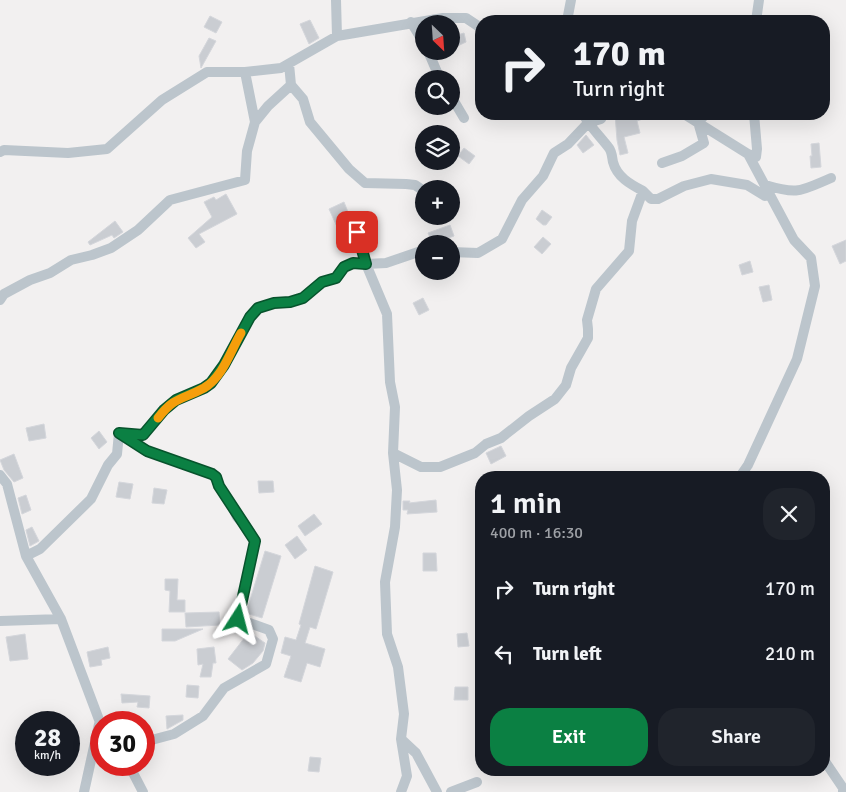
<!DOCTYPE html>
<meta charset="utf-8">
<style>
body{margin:0;font-family:Signika,sans-serif;background:#20242c;color:#f1f3f6;height:100vh;display:flex;flex-direction:column;font-size:19px;white-space:nowrap}
*{box-sizing:border-box;margin:0}
p{font-size:16px;color:#9ea1a6}
.icon{flex:none;width:28px;height:28px;fill:none;stroke:currentColor;stroke-width:2;stroke-linecap:round;stroke-linejoin:round}
.map{position:relative;flex:1;overflow:hidden}
.panel{position:absolute;left:475px;top:471px;width:355px;height:305px;display:flex;flex-direction:column;background:#171b24;border-radius:20px;box-shadow:0 5px 20px #0002}
.panel>*{flex:none}
.banner{position:absolute;left:475px;top:15px;width:355px;height:105px;border-radius:20px;box-shadow:0 5px 20px #0002;background:#171b24;color:#f1f3f6;overflow:hidden}
.needle{width:32px;rotate:155deg}
.tools{position:absolute;left:415px;top:15px;display:grid;gap:10px}
.tools a{display:grid;place-items:center;width:45px;height:45px;border-radius:50%;background:#171b24;box-shadow:0 5px 20px #0002;font-size:25px}
.speed{position:absolute;left:15px;top:711px;display:flex;gap:10px;font-size:25px;font-weight:700;text-align:center}
.speed>*{display:grid;place-content:center;width:65px;height:65px;border-radius:50%;background:#171b24;box-shadow:0 5px 20px #0002;line-height:1}
.speed small{font-size:12px;font-weight:400}
.speed .limit{border:8px solid #d22;background:#fff;color:#111}
.pin{position:absolute;display:grid;place-items:center;width:42px;height:42px;color:#fff;margin:-21px;border-radius:10px;box-shadow:0 2px 8px #0006}
.me{position:absolute;width:55px;margin:-28px;rotate:9deg;stroke-linejoin:round;filter:drop-shadow(0 0 4px #0008)}
.turn{display:flex;align-items:center;gap:18px;height:105px;padding:0 15px;font-size:22px}
.turn .icon{width:65px;height:65px;stroke-width:2.5}
.turn b{display:block;font-size:35px;line-height:42px}
.round{display:grid;place-items:center;flex:none;width:52px;height:52px;border-radius:20px;background:#20242c}
.summary{display:flex;align-items:center;justify-content:space-between;height:85px;padding:0 15px}
h1{font-size:30px;font-weight:600;line-height:38px}
.button{display:flex;gap:10px;margin-top:auto;padding:10px 15px}
.button a{flex:1;height:58px;border-radius:20px;background:#0b8043;color:#fff;font-size:20px;font-weight:600;line-height:58px;text-align:center}
.button a+a{background:#20242c;color:#f1f3f6}
ul{padding:0;list-style:none}
li{display:flex;align-items:center;gap:15px;height:65px;padding:0 15px}
li div{flex:1}
li b{display:block;font-size:19px}
li em{font-style:normal}
.map>svg:first-child{display:block}
</style>
<div class="map">
<svg width="846" height="792" viewBox="0 0 846 792">
<rect width="100%" height="100%" fill="#f2f0f0"/>
<path fill="#cacdd2" stroke="#d4d6db" d="M 210,16 L 222,22 L 216,33 L 204,27 Z
M 310,20 L 319,38 L 309,44 L 300,24 Z
M 464,33 L 466,42 L 451,49 L 451,37 Z
M 209,38 L 216,41 L 201,68 L 199,56 Z
M 615,114 L 654,115 L 637,121 L 640,133 L 624,137 L 628,153 L 620,155 L 617,140 Z
M 586,135 L 594,145 L 583,153 L 577,145 Z
M 819,143 L 821,167 L 811,168 L 810,156 L 812,156 L 811,144 Z
M 464,148 L 475,156 L 469,164 L 458,156 Z
M 226,194 L 237,214 L 199,234 L 205,242 L 196,248 L 188,238 L 212,217 L 204,202 L 214,197 L 216,200 Z
M 344,202 L 352,222 L 338,229 L 329,209 Z
M 542,210 L 552,217 L 546,225 L 543,225 L 536,219 Z
M 115,221 L 123,232 L 114,238 L 112,235 L 90,245 L 88,242 Z
M 450,225 L 454,236 L 443,240 L 444,242 L 433,244 L 428,233 Z
M 543,237 L 551,244 L 542,254 L 534,247 Z
M 846,240 L 846,261 L 840,264 L 832,246 Z
M 750,261 L 753,272 L 742,275 L 739,265 Z
M 769,285 L 772,300 L 763,302 L 759,287 Z
M 423,298 L 429,310 L 419,315 L 413,303 Z
M 44,424 L 46,438 L 29,441 L 26,428 Z
M 99,431 L 107,442 L 99,449 L 91,438 Z
M 501,446 L 506,456 L 491,464 L 486,453 Z
M 14,454 L 23,478 L 14,482 L 4,470 L 0,460 Z
M 258,481 L 273,481 L 274,492 L 259,493 Z
M 119,482 L 133,484 L 130,499 L 116,497 Z
M 154,488 L 167,490 L 164,504 L 152,503 Z
M 26,495 L 31,510 L 22,514 L 18,498 Z
M 436,500 L 437,512 L 407,514 L 408,510 L 403,510 L 403,501 L 410,501 L 409,503 Z
M 314,514 L 322,524 L 305,536 L 298,526 Z
M 32,527 L 39,541 L 30,546 L 26,530 Z
M 297,536 L 307,550 L 295,559 L 285,545 Z
M 265,551 L 281,556 L 262,618 L 246,613 Z
M 423,553 L 436,553 L 437,571 L 423,571 Z
M 315,566 L 333,572 L 316,629 L 310,627 L 305,643 L 325,649 L 320,667 L 307,663 L 301,682 L 284,677 L 291,656 L 281,653 L 285,637 L 296,640 L 301,625 L 299,624 Z
M 165,579 L 178,579 L 177,600 L 185,600 L 185,612 L 169,612 L 170,591 L 165,590 Z
M 219,612 L 220,625 L 186,627 L 185,613 Z
M 162,629 L 203,629 L 175,641 L 162,641 Z
M 249,632 L 265,643 L 263,651 L 253,663 L 242,670 L 228,659 Z
M 467,633 L 469,646 L 458,647 L 457,634 Z
M 25,634 L 28,659 L 10,661 L 6,637 Z
M 108,647 L 110,658 L 101,660 L 102,665 L 90,667 L 87,652 Z
M 214,647 L 216,663 L 213,663 L 211,677 L 200,677 L 203,664 L 198,665 L 197,649 Z
M 187,685 L 199,686 L 198,698 L 186,697 Z
M 455,687 L 468,687 L 468,700 L 454,700 Z
M 121,694 L 150,696 L 149,708 L 137,707 L 138,702 L 122,703 Z
M 183,715 L 183,720 L 167,729 L 166,716 Z
M 310,757 L 321,758 L 319,772 L 308,771 Z"/>
<g fill="none" stroke-linecap="round" stroke-linejoin="round">
<path stroke="#bcc5cc" stroke-width="10" d="M 336,0 L 337,36
M 567,21 L 571,0
M 756,21 L 759,0
M 411,22 L 424,43
M 428,51 L 440,79
M 291,85 L 303,99 L 310,122 L 349,169 L 365,183 L 406,184 L 415,185 L 424,191
M 451,96 L 464,118
M 684,114 L 748,154 L 794,240 L 811,258 L 815,286 L 797,359 L 748,465 L 739,478
M 255,122 L 268,106 L 291,85 L 289,64
M 0,152 L 4,150 L 68,153 L 107,149 L 162,100 L 207,72 L 245,72 L 281,68 L 337,36 L 443,18 L 466,18 L 481,28
M 748,154 L 756,157 L 757,149 L 754,114
M 662,163 L 682,156 L 704,143 L 698,122 L 706,114
M 643,191 L 651,199 L 658,199 L 684,186 L 711,179 L 747,185 L 765,196 L 765,185 C 799,195 800,191 831,178
M 357,232 L 366,264 L 386,263 L 424,250
M 451,252 L 478,253 L 502,239 L 522,200 L 543,176 L 554,153 L 568,144 L 588,123 L 601,119 L 604,114
M 0,300 L 4,294 L 30,280 L 50,273 L 71,260 L 92,255 L 111,248 L 138,230 L 170,200 L 245,180 L 247,151 L 255,122 L 245,72
M 122,435 L 147,451 L 212,474 L 216,477 L 219,486 L 230,502 L 237,517 L 247,528 L 255,541 L 238,619 L 269,630 L 273,639 L 266,664 L 224,688 L 203,716 L 174,734 L 144,742
M 393,453 L 421,467 L 440,467 L 475,453 L 486,444 L 501,438 L 529,416 L 555,399 L 566,385 L 571,368 L 588,338 L 588,329 L 587,320 L 596,289 L 629,251 L 632,221 L 643,191 C 630,184 617,177 613,162 C 612,157 612,152 609,148 C 600,136 590,127 583,114
M 0,475 L 7,484 L 26,556 L 61,619 L 101,725
M 26,556 L 40,549 L 91,499 L 108,465 L 117,454 L 119,433 L 143,435 L 164,410 L 176,400 L 204,388 L 211,383 L 224,365 L 250,317 L 258,308 L 274,303 L 290,302 L 303,298 L 322,282 L 336,278 L 344,267 L 353,263 L 366,264 L 387,314 L 390,382 L 395,407 L 393,453 L 397,490 L 395,527 L 385,582 L 387,634 L 398,667 L 404,714 L 401,739 L 416,753 L 437,792
M 0,621 L 61,619
M 401,739 L 407,776 L 401,792
M 824,760 L 843,788 L 843,792
M 129,765 L 143,792
M 84,792 L 99,724
M 451,792 L 477,782"/>
</g>
<g fill="none" stroke-linecap="round" stroke-linejoin="round">
<defs>
<path id="route" d="M 238,619 L 255,541 L 219,486 L 216,477 L 212,474 L 147,451 L 119,433 L 143,435 L 164,410 L 176,400 L 204,388 L 211,383 L 224,365 L 250,317 L 258,308 L 274,303 L 290,302 L 303,298 L 322,282 L 336,278 L 344,267 L 353,263 L 366,264 L 357,232"/>
</defs>
<use href="#route" stroke="#07532c" stroke-width="12"/>
<use href="#route" stroke="#0b8043" stroke-width="9"/>
<path stroke="#f59e0b" stroke-width="9" d="M 158,418 C 175,396 182,400 204,388 C 223,377 231,350 241,333"/>
</g>
</svg>
<div class="tools">
<a><svg class="needle" viewBox="-14 -14 28 28"><path d="M0-13l5 13h-10z" fill="#e53935"/><path d="M0 13l5-13h-10z" fill="#9ea1a6"/></svg></a>
<a><svg class="icon" aria-label="search" viewBox="0 0 24 24"><circle cx="10" cy="10" r="6"/><path d="M15 15l6 6"/></svg></a>
<a><svg class="icon" aria-label="layers" viewBox="0 0 24 24"><path d="M12 4l9 5-9 5-9-5zM3 14l9 5 9-5"/></svg></a>
<a>+</a>
<a>−</a>
</div>
<div class="speed"><div>28<small>km/h</small></div><div class="limit">30</div></div>
<div class="pin" style="left:357px;top:232px;background:#d93025"><svg class="icon" aria-label="arrive" viewBox="0 0 24 24"><path d="M6 21V4h12l-3 4 3 4H6"/></svg></div>
<svg class="me" style="left:238px;top:619px" viewBox="-20 -20 40 40"><path d="M0-17L14 15 0 8-14 15z" fill="#0b8043" stroke="#fff" stroke-width="4"/></svg>
<div class="banner">
<div class="turn"><svg class="icon" aria-label="right" viewBox="0 0 24 24"><path d="M7 20v-9h11M14 6l5 5-5 5"/></svg><div><b>170 m</b>Turn right</div></div>
</div>
<section class="panel">
<div class="summary"><div><h1>1 min</h1><p>400 m · 16:30</p></div><a class="round"><svg class="icon" aria-label="close" viewBox="0 0 24 24"><path d="M6 6l12 12M18 6L6 18"/></svg></a></div>
<ul>
<li><svg class="icon" aria-label="right" viewBox="0 0 24 24"><path d="M7 20v-9h11M14 6l5 5-5 5"/></svg><div><b>Turn right</b></div><em>170 m</em></li>
<li><svg class="icon" aria-label="left" viewBox="0 0 24 24"><path d="M17 20v-9H6M10 6l-5 5 5 5"/></svg><div><b>Turn left</b></div><em>210 m</em></li>
</ul>
<div class="button"><a>Exit</a><a>Share</a></div>
</section>
</div>
